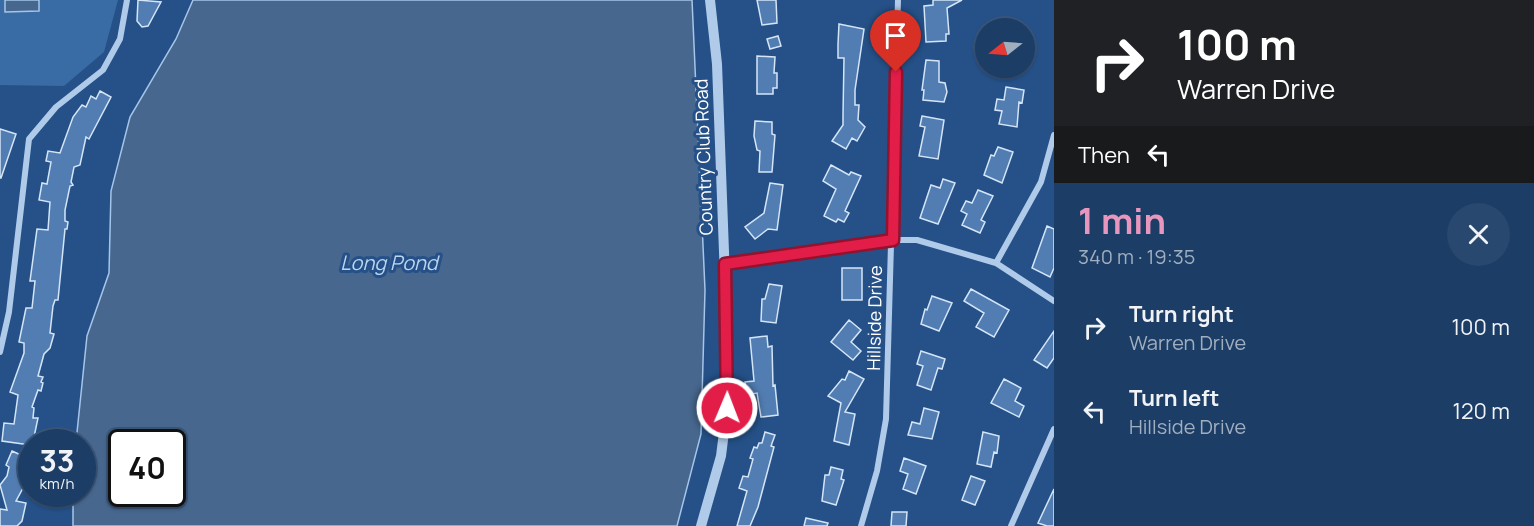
<!DOCTYPE html>
<meta charset="utf-8">
<style>
body{margin:0;font-family:Manrope,sans-serif;background:#29486f;color:#f1f3f6;height:100vh;display:flex;flex-direction:column;font-size:22px;white-space:nowrap}
*{box-sizing:border-box;margin:0}
p{font-size:20px;color:#a0aebf}
.icon{flex:none;width:33px;height:33px;fill:none;stroke:currentColor;stroke-width:2;stroke-linecap:round;stroke-linejoin:round}
.map{position:relative;flex:1;overflow:hidden}
.panel{display:flex;flex-direction:column;background:#1c3d66;width:480px}
.panel>*{flex:none}
.hud{background:#202124;color:#fff;overflow:hidden}
.needle{width:39px;rotate:253deg}
.controls{position:absolute;left:975px;top:18px;display:grid;gap:12px}
.controls a{display:grid;place-items:center;width:60px;height:60px;border-radius:50%;background:#1c3d66;box-shadow:0 2px 4px #0004,0 0 0 2px #3a567a;font-size:30px}
.speed{position:absolute;left:18px;top:429px;display:flex;gap:12px;font-size:30px;font-weight:700;text-align:center}
.speed>*{display:grid;place-content:center;width:78px;height:78px;border-radius:50%;background:#1c3d66;box-shadow:0 2px 4px #0004,0 0 0 2px #3a567a;line-height:1}
.speed small{font-size:15px;font-weight:400}
.speed .limit{border:3px solid #111;border-radius:9px;background:#fff;color:#111}
.pin{position:absolute;display:grid;place-items:center;width:51px;height:51px;color:#fff;margin:-62px -26px;border-radius:50% 50% 50% 0;rotate:-45deg;box-shadow:0 0 6px #0007}
.pin .icon{rotate:45deg}
.me{position:absolute;width:66px;margin:-33px;rotate:1deg;stroke-linejoin:round;filter:drop-shadow(0 0 4px #0008)}
.turn{display:flex;align-items:center;gap:21px;height:126px;padding:0 24px;font-size:27px}
.turn .icon{width:78px;height:78px;stroke-width:2.5}
.turn b{display:block;font-size:42px;line-height:51px}
.then{display:flex;align-items:center;height:57px;padding:0 24px;background:#0003;gap:12px;font-size:22px}
.round{display:grid;place-items:center;flex:none;width:63px;height:63px;border-radius:32px;background:#29486f}
.summary{display:flex;align-items:center;justify-content:space-between;height:102px;padding:0 24px}
h1{font-size:36px;font-weight:700;line-height:45px;color:#e797bd}
ul{padding:0;list-style:none}
li{display:flex;align-items:center;gap:18px;height:84px;padding:0 24px}
li div{flex:1}
li b{display:block;font-size:22px}
li em{font-style:normal}
main{display:flex;flex:1;min-height:0}
.map>svg:first-child{display:block}
</style>
<main>
<div class="map">
<svg width="1054" height="526" viewBox="0 0 1054 526">
<rect width="100%" height="100%" fill="#255188"/>
<path fill="#396ba5" d="M 0,0 L 118,0 L 104,52 L 64,86 L 0,85 Z"/>
<path fill="#47678e" stroke="#a5c6ea" stroke-width="1.5" fill-rule="evenodd" d="M 5,0 L 39,0 L 39,11 L 5,12 Z
M 193,0 L 692,0 L 705,290 L 701,434 L 677,526 L 73,526 L 73,494 L 82,494 L 82,442 L 76,442 L 87,336 L 109,273 L 111,191 L 130,117 L 176,39 ZM 122,442 L 172,442 L 172,494 L 122,494 Z"/>
<path fill="#517db2" stroke="#d4e5f7" stroke-width="1.5" d="M 138,0 L 161,2 L 148,26 L 142,27 L 137,21 Z
M 757,0 L 776,0 L 777,23 L 762,25 Z
M 933,0 L 962,0 L 947,8 L 949,34 L 946,34 L 946,41 L 926,42 L 924,6 L 933,5 Z
M 839,24 L 864,29 L 855,90 L 855,105 L 859,105 L 858,120 L 865,127 L 857,141 L 852,138 L 846,149 L 832,141 L 843,125 L 843,115 L 844,58 L 838,58 L 838,44 Z
M 778,36 L 781,46 L 770,49 L 767,39 Z
M 757,56 L 775,57 L 774,73 L 777,73 L 777,88 L 773,88 L 773,94 L 757,94 Z
M 926,60 L 939,61 L 939,82 L 945,83 L 947,92 L 944,102 L 923,100 L 924,90 L 922,90 Z
M 1006,87 L 1024,90 L 1022,103 L 1019,102 L 1017,127 L 999,124 L 1002,111 L 995,110 L 997,99 L 1004,100 Z
M 100,91 L 111,97 L 89,139 L 86,137 L 80,165 L 74,167 L 71,182 L 73,185 L 70,186 L 65,210 L 65,221 L 68,222 L 67,229 L 65,229 L 58,300 L 55,300 L 53,306 L 50,333 L 54,334 L 50,348 L 44,354 L 38,376 L 43,377 L 41,382 L 43,383 L 41,391 L 38,390 L 32,407 L 34,408 L 33,418 L 38,418 L 33,442 L 30,445 L 2,441 L 4,423 L 14,424 L 18,395 L 10,392 L 24,353 L 24,343 L 19,342 L 26,308 L 32,308 L 35,281 L 30,281 L 37,229 L 48,230 L 50,202 L 39,200 L 42,183 L 47,184 L 51,162 L 46,161 L 48,151 L 60,153 L 73,117 L 82,105 L 86,107 L 91,96 L 96,99 Z
M 922,116 L 944,120 L 938,159 L 919,156 L 925,127 L 920,126 Z
M 755,121 L 772,122 L 772,134 L 775,135 L 772,172 L 759,172 L 760,151 L 757,150 L 754,136 Z
M 0,129 L 16,134 L 1,178 L 0,178 Z
M 998,147 L 1013,152 L 1002,183 L 984,175 L 991,155 L 994,156 Z
M 831,165 L 849,175 L 851,172 L 861,176 L 845,211 L 849,213 L 844,222 L 838,219 L 836,222 L 824,216 L 836,189 L 823,181 Z
M 943,179 L 955,183 L 938,224 L 920,218 L 931,185 L 940,188 Z
M 770,183 L 783,185 L 777,230 L 768,229 L 755,239 L 745,227 L 764,213 Z
M 978,190 L 993,196 L 981,220 L 985,222 L 980,233 L 962,225 L 967,214 L 961,211 L 966,201 L 972,203 Z
M 1047,226 L 1054,229 L 1054,268 L 1050,277 L 1032,268 Z
M 842,268 L 862,268 L 862,300 L 842,300 Z
M 769,284 L 782,286 L 776,323 L 761,321 L 762,299 L 765,299 Z
M 971,289 L 1009,310 L 994,337 L 976,327 L 984,313 L 964,301 Z
M 932,296 L 952,303 L 939,331 L 921,324 L 925,309 L 927,310 Z
M 849,320 L 861,330 L 851,342 L 861,351 L 853,360 L 831,342 Z
M 1054,331 L 1054,358 L 1047,368 L 1034,360 Z
M 767,336 L 768,347 L 772,346 L 773,386 L 775,385 L 778,415 L 761,417 L 757,393 L 746,395 L 745,382 L 754,381 L 750,338 Z
M 921,351 L 945,359 L 942,369 L 938,368 L 931,390 L 917,385 L 923,366 L 917,364 Z
M 849,371 L 864,379 L 845,412 L 855,414 L 849,445 L 834,441 L 841,403 L 828,396 L 842,379 L 845,380 Z
M 1004,379 L 1021,388 L 1015,401 L 1024,406 L 1019,417 L 991,403 Z
M 924,408 L 939,412 L 932,439 L 908,435 L 912,422 L 920,424 Z
M 765,432 L 775,435 L 771,446 L 774,447 L 758,507 L 750,526 L 737,526 L 747,491 L 739,488 L 743,476 L 748,477 L 753,459 L 750,458 L 754,447 L 757,448 L 759,443 L 762,443 Z
M 983,432 L 999,436 L 997,453 L 994,452 L 991,467 L 977,464 Z
M 12,451 L 32,460 L 27,476 L 29,477 L 16,501 L 26,503 L 22,521 L 17,526 L 0,526 L 0,509 L 7,510 L 0,485 L 7,476 L 9,467 L 6,465 Z
M 904,458 L 926,466 L 916,494 L 903,489 L 908,474 L 900,471 Z
M 831,467 L 843,470 L 841,479 L 844,480 L 836,505 L 822,501 L 825,475 L 829,475 Z
M 971,476 L 985,481 L 975,505 L 962,500 Z
M 1054,489 L 1054,526 L 1047,526 L 1038,523 Z
M 892,512 L 907,512 L 906,526 L 891,526 Z
M 806,518 L 828,523 L 827,526 L 804,526 Z"/>
<g fill="none" stroke-linecap="round" stroke-linejoin="round">
<path stroke="#b0cbe9" stroke-width="6" d="M 996,263 L 1041,182 L 1054,135
M 725,264 L 893,240 L 917,240 L 996,263 L 1054,301
M 0,352 L 9,312 L 29,139 L 56,107 L 103,70 L 120,39 L 127,0
M 861,526 L 877,471 L 886,419 L 898,0
M 1011,526 L 1054,429"/>
<path stroke="#b0cbe9" stroke-width="10" d="M 701,526 L 721,456 L 727,408 L 728,359 L 717,64 L 710,0"/>
</g>
<g fill="none" stroke-linecap="round" stroke-linejoin="round">
<defs>
<path id="route" d="M 727,408 L 725,264 L 893,240 L 896,72"/>
</defs>
<use href="#route" stroke="#92132f" stroke-width="15"/>
<use href="#route" stroke="#e11d48" stroke-width="10"/>
</g>
<g text-anchor="middle" stroke-width="6" stroke-linejoin="round" paint-order="stroke">
<g font-size="18" fill="#fff" stroke="#255188">
<text transform="translate(704 157) rotate(-92)" y="6">Country Club Road</text>
<text transform="translate(875 318) rotate(-89)" y="6">Hillside Drive</text>
</g>
<g font-size="20" font-style="italic" fill="#bcd5f0" stroke="#255188">
<text x="389" y="270">Long Pond</text>
</g>
</g>
</svg>
<div class="controls">
<a><svg class="needle" viewBox="-14 -14 28 28"><path d="M0-13l5 13h-10z" fill="#e53935"/><path d="M0 13l5-13h-10z" fill="#a0aebf"/></svg></a>
</div>
<div class="speed"><div>33<small>km/h</small></div><div class="limit">40</div></div>
<div class="pin" style="left:896px;top:72px;background:#d93025"><svg class="icon" aria-label="arrive" viewBox="0 0 24 24"><path d="M6 21V4h12l-3 4 3 4H6"/></svg></div>
<svg class="me" style="left:727px;top:408px" viewBox="-20 -20 40 40"><circle r="17" fill="#e11d48" stroke="#fff" stroke-width="3"/><path d="M0-11L8 9 0 5-8 9z" fill="#fff"/></svg>
</div>
<section class="panel">
<div class="hud">
<div class="turn"><svg class="icon" aria-label="right" viewBox="0 0 24 24"><path d="M7 20v-9h11M14 6l5 5-5 5"/></svg><div><b>100 m</b>Warren Drive</div></div>
<div class="then">Then<svg class="icon" aria-label="left" viewBox="0 0 24 24"><path d="M17 20v-9H6M10 6l-5 5 5 5"/></svg></div>
</div>
<div class="summary"><div><h1>1 min</h1><p>340 m · 19:35</p></div><a class="round"><svg class="icon" aria-label="close" viewBox="0 0 24 24"><path d="M6 6l12 12M18 6L6 18"/></svg></a></div>
<ul>
<li><svg class="icon" aria-label="right" viewBox="0 0 24 24"><path d="M7 20v-9h11M14 6l5 5-5 5"/></svg><div><b>Turn right</b><p>Warren Drive</p></div><em>100 m</em></li>
<li><svg class="icon" aria-label="left" viewBox="0 0 24 24"><path d="M17 20v-9H6M10 6l-5 5 5 5"/></svg><div><b>Turn left</b><p>Hillside Drive</p></div><em>120 m</em></li>
</ul>
</section>
</main>
